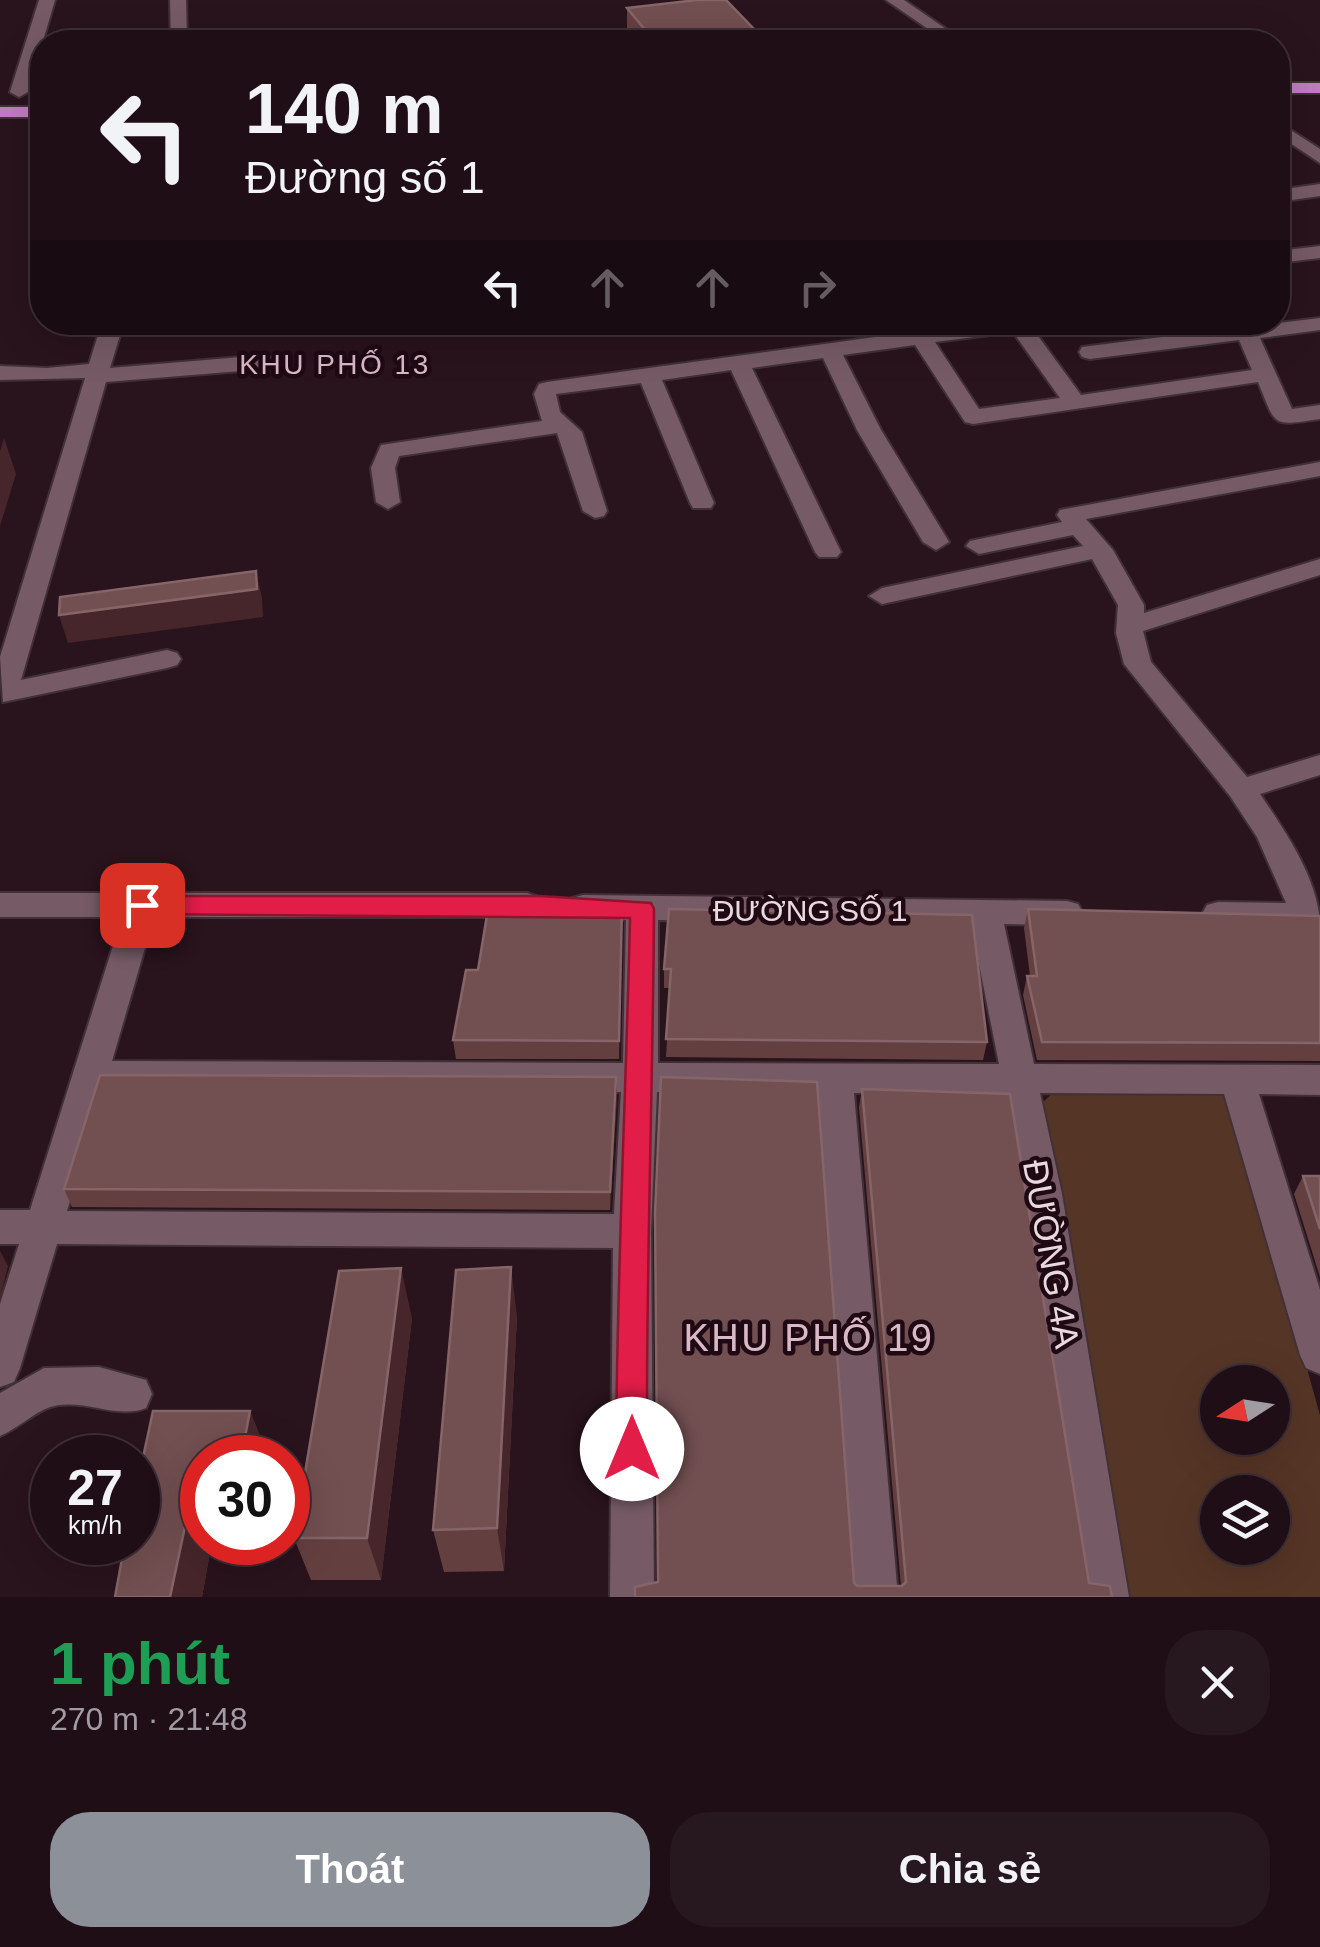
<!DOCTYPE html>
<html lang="vi">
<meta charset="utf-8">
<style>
body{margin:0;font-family:Helvetica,sans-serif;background:#27171f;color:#f1f3f6;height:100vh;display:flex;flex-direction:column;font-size:38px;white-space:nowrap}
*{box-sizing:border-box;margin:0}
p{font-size:32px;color:#a19ca1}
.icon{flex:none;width:55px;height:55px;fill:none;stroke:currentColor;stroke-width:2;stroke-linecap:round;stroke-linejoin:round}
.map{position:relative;height:1597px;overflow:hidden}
.sheet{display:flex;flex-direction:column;background:#1f0e16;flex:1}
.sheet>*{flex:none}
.banner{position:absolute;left:30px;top:30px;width:1260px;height:305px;border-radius:40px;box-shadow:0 10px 40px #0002,0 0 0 2px #3c2e35;background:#1f0e16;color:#f1f3f6;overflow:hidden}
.needle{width:65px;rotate:258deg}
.buttons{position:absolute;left:1200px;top:1365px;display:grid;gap:20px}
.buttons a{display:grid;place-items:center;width:90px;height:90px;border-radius:50%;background:#1f0e16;box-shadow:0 10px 40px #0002,0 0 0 2px #3c2e35;font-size:50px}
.speed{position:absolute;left:30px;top:1435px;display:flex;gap:20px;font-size:50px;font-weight:700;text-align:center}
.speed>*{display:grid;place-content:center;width:130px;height:130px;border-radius:50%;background:#1f0e16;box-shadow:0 10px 40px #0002,0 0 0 2px #3c2e35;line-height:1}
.speed small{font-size:25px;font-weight:400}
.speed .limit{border:15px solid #d22;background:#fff;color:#111}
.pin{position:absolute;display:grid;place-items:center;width:85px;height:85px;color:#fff;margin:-42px;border-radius:20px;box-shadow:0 5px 15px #0006}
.me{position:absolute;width:110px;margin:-55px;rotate:0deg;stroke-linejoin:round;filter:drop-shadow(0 0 8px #0008)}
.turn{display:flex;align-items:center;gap:35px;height:210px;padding:0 50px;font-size:45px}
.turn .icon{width:130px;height:130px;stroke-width:2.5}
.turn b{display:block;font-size:70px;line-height:85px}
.lanes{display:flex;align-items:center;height:95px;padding:0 50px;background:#0003;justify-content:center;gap:50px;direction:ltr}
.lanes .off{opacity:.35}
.round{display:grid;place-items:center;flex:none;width:105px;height:105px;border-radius:40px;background:#27171f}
.overview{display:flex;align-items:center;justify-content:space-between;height:170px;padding:0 50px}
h1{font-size:60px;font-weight:800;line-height:75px;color:#1e9e55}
.cta{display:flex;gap:20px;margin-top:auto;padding:20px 50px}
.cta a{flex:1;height:115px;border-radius:40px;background:#8c9099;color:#fff;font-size:40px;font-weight:800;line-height:115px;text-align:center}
.cta a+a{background:#27171f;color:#f1f3f6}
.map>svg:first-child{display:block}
</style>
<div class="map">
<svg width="1320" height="1597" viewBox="0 0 1320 1597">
<rect width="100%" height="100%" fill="#29131d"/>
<path fill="#553526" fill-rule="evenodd" d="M 1215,1090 L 1227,1097 L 1234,1108 L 1320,1415 L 1320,1597 L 1128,1597 L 1038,1116 L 1043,1102 L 1055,1091 ZM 1218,1382 L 1272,1382 L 1272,1438 L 1218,1438 ZM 1218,1492 L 1272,1492 L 1272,1548 L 1218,1548 Z"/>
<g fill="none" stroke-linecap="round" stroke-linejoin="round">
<defs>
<path id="minor" d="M 39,0 L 55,0 L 28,92 L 19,97 L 10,92 Z
M 170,0 L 186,0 L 187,42 L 171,42 Z
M 886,0 L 904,0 L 965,42 L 947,42 Z
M 1278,122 L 1320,149 L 1320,163 L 1278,135 Z
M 1320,184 L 1320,196 L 1278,202 L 1278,190 Z
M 1320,246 L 1320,258 L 1278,263 L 1278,251 Z
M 1320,318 L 1320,330 L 1260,338 L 1292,409 L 1320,405 L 1320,419 C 1271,426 1277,428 1258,382 L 973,424 L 965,422 L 915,345 L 843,355 L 881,430 L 949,542 L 936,550 L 923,542 L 857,430 L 823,358 L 752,368 L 841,552 L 837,557 L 819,557 L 815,552 L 731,370 L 662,380 L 714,503 L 711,508 L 693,508 L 690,503 L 641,383 L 556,394 L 560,412 L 582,432 L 607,511 L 604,516 L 595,518 L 583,511 L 557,433 L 399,456 L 395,468 L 400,502 L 388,509 L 376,502 L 371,468 L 381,445 L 542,421 L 534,394 L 539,384 L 547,382 L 985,322 L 1046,322 L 1033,329 L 1081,395 L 1252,370 L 1239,340 L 1090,359 L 1082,357 L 1079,352 L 1082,347 L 1234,328 L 1232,322 L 1254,326 ZM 1013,332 L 1060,398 L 979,409 L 935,342 Z
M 102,322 L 124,322 L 110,368 L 266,355 L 277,362 L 266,369 L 106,382 L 21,680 L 167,650 L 177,653 L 181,659 L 177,665 L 167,668 L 3,702 L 0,657 L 85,378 L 0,380 L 0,366 L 47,368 L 89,364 Z
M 1320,462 L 1320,476 L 1086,519 L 1113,550 L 1144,605 L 1144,613 L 1320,559 L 1320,575 L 1143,631 L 1151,662 L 1247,777 L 1320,755 L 1320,775 L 1260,794 C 1286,832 1320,882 1320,927 L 1218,926 L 1207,923 L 1202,914 L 1207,905 L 1218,902 L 1286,903 L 1257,837 L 1230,796 L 1124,664 L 1116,633 L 1118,605 L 1092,559 L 882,604 L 869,596 L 882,588 L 1083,546 L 1073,535 L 979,554 L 966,546 L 970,541 L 1062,522 L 1057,515 L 1060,510 Z
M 0,893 L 527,893 L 538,897 L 543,905 L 538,913 L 527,917 L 154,917 L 112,1061 L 623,1063 L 626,920 L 572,916 L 567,907 L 572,898 L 583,895 L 1067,901 L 1078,904 L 1083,913 L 1078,922 L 1067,925 L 1004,924 L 1034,1064 L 1320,1065 L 1320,1095 L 1259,1094 L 1320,1290 L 1320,1374 L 1306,1368 L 1300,1355 L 1224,1094 L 1040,1093 L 1062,1194 L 1129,1597 L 1085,1597 L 1024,1194 L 1005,1093 L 854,1093 L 898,1597 L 854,1597 L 818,1092 L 657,1092 L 651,1231 L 654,1597 L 610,1597 L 613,1248 L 57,1244 L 20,1368 L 14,1382 L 0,1387 L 0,1304 L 19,1244 L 0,1244 L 0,1210 L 30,1210 L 122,917 L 0,917 ZM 658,920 L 971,924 L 999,1064 L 658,1063 ZM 103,1090 L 621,1092 L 614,1214 L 67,1211 Z
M 99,1367 L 146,1380 L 152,1394 L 146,1408 C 117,1420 82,1397 50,1407 C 33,1413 17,1429 0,1436 L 0,1393 L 44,1368 Z"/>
<path id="highway" d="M 1278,83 L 1320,83 L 1320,93 L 1278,93 Z
M 0,107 L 42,107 L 42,117 L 0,117 Z"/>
</defs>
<use href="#minor" stroke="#413137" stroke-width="4"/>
<use href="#highway" stroke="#413137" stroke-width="4"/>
<use href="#minor" fill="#765b66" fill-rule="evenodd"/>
<use href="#highway" fill="#c07cc1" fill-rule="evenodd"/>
</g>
<path fill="#643f40" d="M 627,8 L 755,30 L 754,42 L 638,42 L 627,29 Z
M 622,907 L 619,1059 L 456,1059 L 453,1040 L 478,970 Z
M 669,909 L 987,1042 L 983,1060 L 666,1057 L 670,988 L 664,988 L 664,969 Z
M 1028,909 L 1320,916 L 1320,1061 L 1037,1060 L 1023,995 L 1027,976 L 1030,976 L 1024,928 Z
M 862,1089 L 1089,1583 L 1112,1597 L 658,1582 L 854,1583 L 857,1586 L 901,1586 L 859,1107 Z
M 617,1096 L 610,1210 L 72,1207 L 64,1189 Z
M 1303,1176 L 1320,1176 L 1320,1277 L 1294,1194 Z
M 517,1316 L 504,1571 L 444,1572 L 433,1530 Z
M 412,1318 L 381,1580 L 311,1580 L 294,1538 Z
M 153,1411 L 250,1411 L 268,1457 L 202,1458 L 202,1542 L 252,1542 L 251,1551 L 210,1552 L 202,1597 L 115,1597 L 125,1542 L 138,1542 L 138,1481 Z"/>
<path fill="#46262b" d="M 755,30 L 754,42 L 655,42 Z
M 4,438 L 16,474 L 0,526 L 0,451 Z
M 256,571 L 262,598 L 263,617 L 68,643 L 59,615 Z
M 616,1077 L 617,1096 L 610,1210 L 610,1192 Z
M 0,1251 L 8,1266 L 0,1300 Z
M 511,1267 L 517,1316 L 504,1571 L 497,1528 Z
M 401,1268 L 412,1318 L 381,1580 L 367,1538 Z
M 250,1411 L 268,1457 L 267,1458 L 241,1458 Z
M 189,1508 L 202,1536 L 202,1542 L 206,1542 L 210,1552 L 202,1597 L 170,1597 Z"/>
<path fill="#724f51" stroke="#856567" stroke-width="2.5" d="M 697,0 L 726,0 L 755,30 L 655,42 L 627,8 Z
M 256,571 L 257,589 L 59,615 L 60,597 Z
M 489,903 L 622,907 L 619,1041 L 453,1040 L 466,970 L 478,970 Z
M 669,909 L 972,915 L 987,1042 L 666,1039 L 671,969 L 664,969 Z
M 1028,909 L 1320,916 L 1320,1043 L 1042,1042 L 1027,976 L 1037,976 Z
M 100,1075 L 616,1077 L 610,1192 L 64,1189 Z
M 661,1077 L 817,1082 L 854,1583 L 857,1586 L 902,1586 L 906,1582 L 862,1089 L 1010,1094 L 1089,1583 L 1110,1586 L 1112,1597 L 635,1597 L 635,1587 L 658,1582 L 655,1213 Z
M 1303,1176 L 1320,1176 L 1320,1229 Z
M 511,1267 L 497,1528 L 433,1530 L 456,1270 Z
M 401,1268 L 367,1538 L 294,1538 L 339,1271 Z
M 153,1411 L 250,1411 L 241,1458 L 202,1458 L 202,1508 L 189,1508 L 170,1597 L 115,1597 L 125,1542 L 138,1542 L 138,1481 Z"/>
<path fill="#e11d48" stroke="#92132f" stroke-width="2.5" d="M 142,896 L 540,896 L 651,903 L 654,909 C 653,1089 646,1269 647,1449 L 643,1460 L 632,1464 L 620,1460 L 616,1449 C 617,1272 626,1095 630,918 L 142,914 L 133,911 L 130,905 L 133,899 Z"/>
<g text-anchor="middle" stroke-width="9" stroke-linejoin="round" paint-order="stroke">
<g font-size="28" letter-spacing="2.5" fill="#d9b9c6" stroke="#1f0a14">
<text x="335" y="374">KHU PHỐ 13</text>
</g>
<g font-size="30" fill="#e9d9df" stroke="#1f0a14">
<text x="810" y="921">ĐƯỜNG SỐ 1</text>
</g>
<g font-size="35" fill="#e9d9df" stroke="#1f0a14">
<text transform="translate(1051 1254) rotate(80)" y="12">ĐƯỜNG 4A</text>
</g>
<g font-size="38" letter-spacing="2.5" fill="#d9b9c6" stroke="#1f0a14">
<text x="809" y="1351">KHU PHỐ 19</text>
</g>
</g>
</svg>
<div class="buttons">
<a><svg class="needle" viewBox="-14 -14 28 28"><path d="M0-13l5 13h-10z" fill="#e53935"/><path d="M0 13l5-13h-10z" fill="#a19ca1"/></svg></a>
<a><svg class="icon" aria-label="layers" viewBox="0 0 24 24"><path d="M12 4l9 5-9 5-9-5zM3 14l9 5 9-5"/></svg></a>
</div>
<div class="speed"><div>27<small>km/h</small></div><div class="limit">30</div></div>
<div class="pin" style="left:142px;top:905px;background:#d93025"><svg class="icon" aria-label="arrive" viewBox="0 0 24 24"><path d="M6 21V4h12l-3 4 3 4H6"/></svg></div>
<svg class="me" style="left:632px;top:1449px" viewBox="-20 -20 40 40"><circle r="19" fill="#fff"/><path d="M0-13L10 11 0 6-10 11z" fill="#e11d48"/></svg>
<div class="banner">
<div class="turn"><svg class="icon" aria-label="left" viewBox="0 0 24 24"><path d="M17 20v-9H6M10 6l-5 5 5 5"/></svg><div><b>140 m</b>Đường số 1</div></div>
<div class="lanes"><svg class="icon" aria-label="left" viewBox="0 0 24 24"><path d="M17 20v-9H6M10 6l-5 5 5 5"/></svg><svg class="icon off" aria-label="ahead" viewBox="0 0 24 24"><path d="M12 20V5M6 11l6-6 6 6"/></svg><svg class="icon off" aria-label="ahead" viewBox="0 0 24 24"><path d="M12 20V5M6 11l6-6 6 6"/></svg><svg class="icon off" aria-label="right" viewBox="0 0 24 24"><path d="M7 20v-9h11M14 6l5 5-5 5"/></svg></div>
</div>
</div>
<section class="sheet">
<div class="overview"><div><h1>1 phút</h1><p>270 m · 21:48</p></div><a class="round"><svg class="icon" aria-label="close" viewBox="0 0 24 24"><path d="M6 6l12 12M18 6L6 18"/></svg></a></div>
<div class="cta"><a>Thoát</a><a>Chia sẻ</a></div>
</section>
